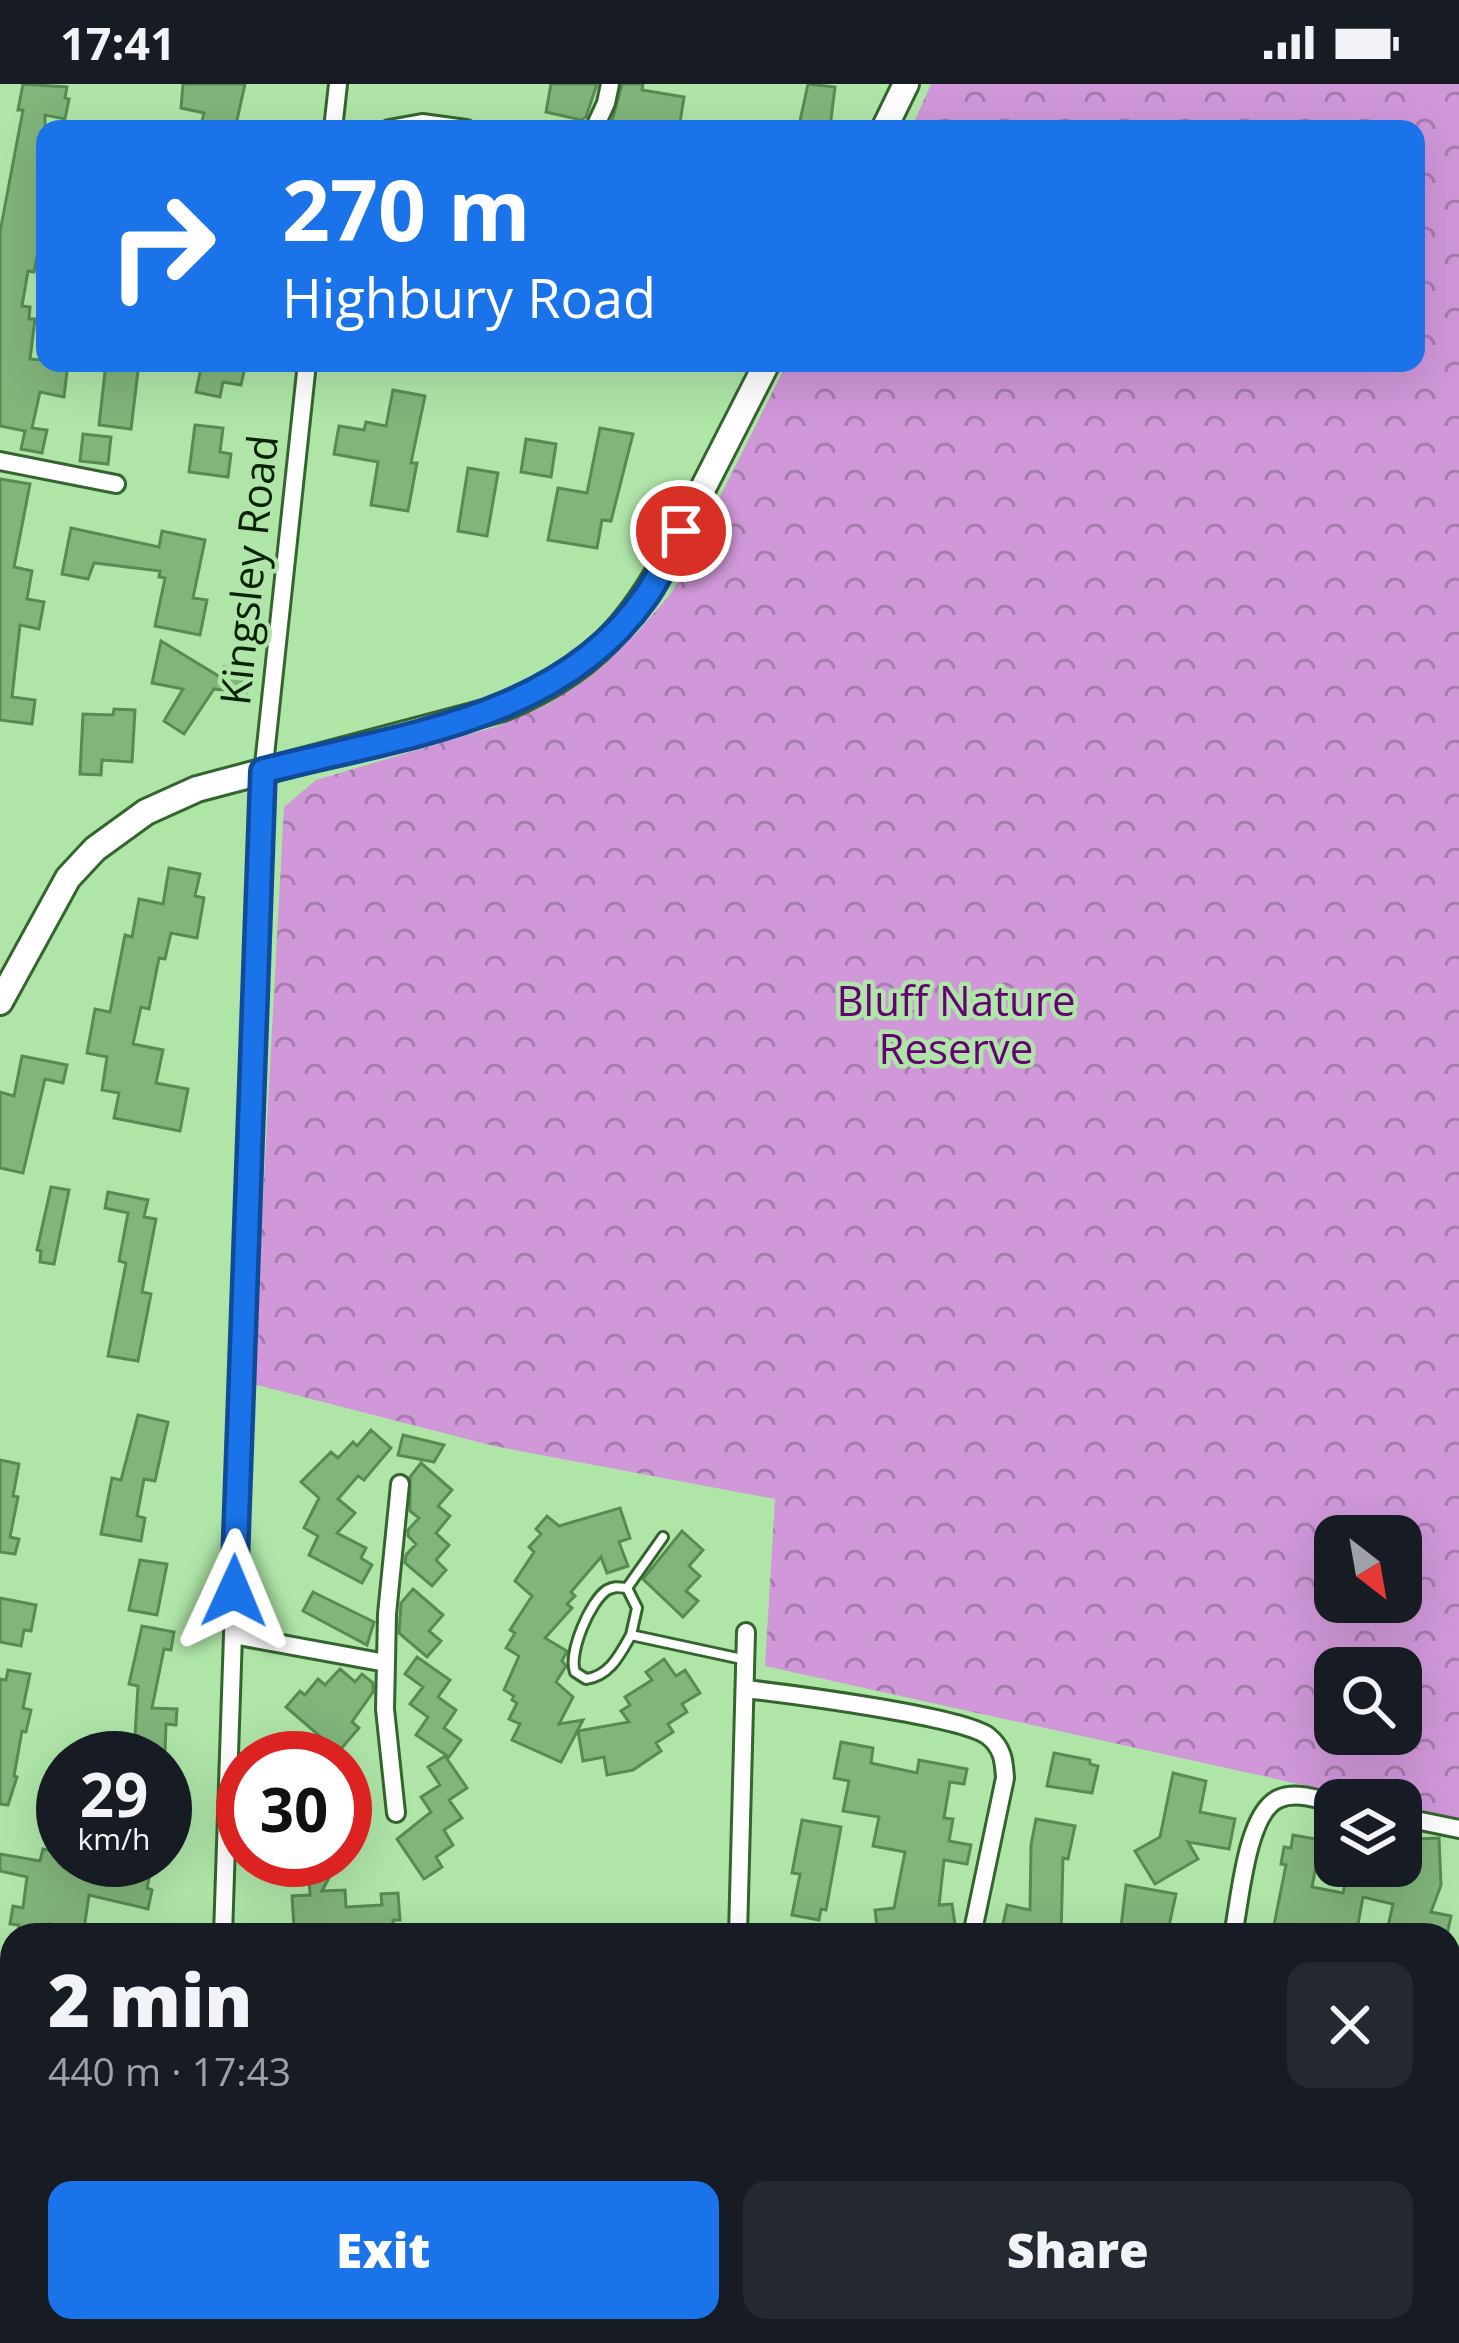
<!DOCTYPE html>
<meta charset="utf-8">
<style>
body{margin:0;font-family:"Open Sans",sans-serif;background:#242831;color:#f1f3f6;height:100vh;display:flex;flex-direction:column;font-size:45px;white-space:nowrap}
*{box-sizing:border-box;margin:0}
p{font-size:39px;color:#9ea1a6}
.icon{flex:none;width:66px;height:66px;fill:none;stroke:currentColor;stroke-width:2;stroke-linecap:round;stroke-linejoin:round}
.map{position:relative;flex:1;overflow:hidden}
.side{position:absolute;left:0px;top:1839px;width:1461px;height:420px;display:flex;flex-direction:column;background:#171b24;border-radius:36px 36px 0 0;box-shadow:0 12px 48px #0002}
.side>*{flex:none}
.guide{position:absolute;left:36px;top:36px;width:1389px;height:252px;border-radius:24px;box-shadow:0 12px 48px #0002;background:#1a73e8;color:#fff;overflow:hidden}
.needle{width:78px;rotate:149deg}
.controls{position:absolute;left:1314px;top:1431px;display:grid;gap:24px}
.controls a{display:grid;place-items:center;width:108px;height:108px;border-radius:24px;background:#171b24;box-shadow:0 12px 48px #0002;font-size:60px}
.speed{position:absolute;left:36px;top:1647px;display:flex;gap:24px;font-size:60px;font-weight:700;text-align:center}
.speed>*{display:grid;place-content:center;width:156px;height:156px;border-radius:50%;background:#171b24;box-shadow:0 12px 48px #0002;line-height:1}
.speed small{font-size:30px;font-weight:400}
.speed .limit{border:18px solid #d22;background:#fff;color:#111}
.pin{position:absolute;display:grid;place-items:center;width:102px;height:102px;color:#fff;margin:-51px;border:6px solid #fff;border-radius:50%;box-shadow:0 3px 12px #0007}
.me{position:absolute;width:132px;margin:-66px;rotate:1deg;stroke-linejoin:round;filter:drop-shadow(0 0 9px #0008)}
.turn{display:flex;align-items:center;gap:42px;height:252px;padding:0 48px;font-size:54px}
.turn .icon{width:156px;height:156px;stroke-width:2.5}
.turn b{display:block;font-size:84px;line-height:102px}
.round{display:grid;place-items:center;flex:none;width:126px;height:126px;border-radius:24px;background:#242831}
.head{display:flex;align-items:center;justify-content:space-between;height:204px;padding:0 48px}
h1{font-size:72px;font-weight:800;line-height:90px}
.button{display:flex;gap:24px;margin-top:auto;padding:24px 48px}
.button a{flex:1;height:138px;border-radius:24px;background:#1a73e8;color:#fff;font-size:48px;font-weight:800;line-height:138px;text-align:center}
.button a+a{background:#242831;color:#f1f3f6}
.status{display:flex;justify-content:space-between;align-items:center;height:84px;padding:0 60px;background:#171b24;direction:ltr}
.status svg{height:33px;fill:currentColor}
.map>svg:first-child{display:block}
</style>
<div class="status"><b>17:41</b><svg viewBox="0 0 49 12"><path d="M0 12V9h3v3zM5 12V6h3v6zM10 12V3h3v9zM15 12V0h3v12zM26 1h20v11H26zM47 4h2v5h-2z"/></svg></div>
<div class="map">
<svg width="1459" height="2259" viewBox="0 0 1459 2259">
<defs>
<pattern id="park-crowns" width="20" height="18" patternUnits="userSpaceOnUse" patternTransform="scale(3)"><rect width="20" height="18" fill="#d097d9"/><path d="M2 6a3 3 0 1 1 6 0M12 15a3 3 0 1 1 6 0" fill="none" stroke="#a77bae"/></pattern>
</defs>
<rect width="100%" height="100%" fill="#afe6a8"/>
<path fill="url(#park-crowns)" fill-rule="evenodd" d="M 931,0 L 1459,0 L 1459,1737 L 1401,1723 L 1401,1716 L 1371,1716 L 765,1582 L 775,1415 L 494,1362 L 253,1300 L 284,723 L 316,696 L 498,642 L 548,620 L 595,588 L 636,550 L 672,508 L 787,279 L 1416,279 L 1416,45 L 911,45 ZM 1335,1452 L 1401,1452 L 1401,1518 L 1335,1518 ZM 1335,1584 L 1401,1584 L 1401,1650 L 1335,1650 Z
M 1192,2247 L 1373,2247 L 1371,2259 L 1192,2259 Z"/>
<path fill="#81b57a" stroke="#588b52" stroke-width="3" d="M 23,0 L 67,3 L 65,14 L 69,15 L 65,35 L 45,31 L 45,154 L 41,153 L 34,188 L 28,187 L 22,222 L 30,223 L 29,235 L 35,235 L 30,275 L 68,279 L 64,313 L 40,308 L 32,344 L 47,346 L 42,369 L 21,365 L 25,347 L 0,342 L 0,148 L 23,26 L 18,26 Z
M 183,0 L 245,0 L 235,45 L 200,45 L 204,29 L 181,24 Z
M 551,0 L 597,0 L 586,33 L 581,36 L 546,28 Z
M 622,0 L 643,0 L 642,6 L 684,13 L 679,45 L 616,45 L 617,38 L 612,37 Z
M 808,0 L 835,3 L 830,43 L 800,37 Z
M 106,279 L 139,279 L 131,345 L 99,341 Z
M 202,279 L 246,279 L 241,301 L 223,298 L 220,313 L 196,308 Z
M 393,306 L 425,312 L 411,379 L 417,379 L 408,427 L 371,421 L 378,378 L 334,370 L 339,342 L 364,346 L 366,338 L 386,342 Z
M 195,341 L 223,344 L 220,368 L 231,370 L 228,393 L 189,388 Z
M 600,344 L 633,350 L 611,437 L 602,436 L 597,464 L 548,456 L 558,404 L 587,409 Z
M 83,350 L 111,353 L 108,380 L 80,377 Z
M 526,355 L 556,360 L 551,393 L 521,388 Z
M 468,384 L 498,389 L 487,452 L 458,447 Z
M 0,395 L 30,400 L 14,483 L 32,487 L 27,515 L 44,518 L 39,545 L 20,541 L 12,613 L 35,616 L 32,640 L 0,636 Z
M 71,444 L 159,463 L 162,447 L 205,456 L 193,514 L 207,516 L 200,551 L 155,542 L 165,494 L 159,493 L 160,487 L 94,479 L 88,495 L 62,490 Z
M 161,557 L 222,594 L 224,583 L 244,587 L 241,606 L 246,610 L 214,605 L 184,650 L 164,637 L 183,605 L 152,599 Z
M 114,625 L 135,626 L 132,678 L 102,676 L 101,691 L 80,690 L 83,630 L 113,631 Z
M 169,784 L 200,790 L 195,812 L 204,814 L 197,854 L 171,849 L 165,875 L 159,874 L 149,925 L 141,923 L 133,960 L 163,966 L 156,999 L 188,1005 L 180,1047 L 114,1034 L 119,1009 L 102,1006 L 107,973 L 87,969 L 95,925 L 110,928 L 125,851 L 132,853 L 139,815 L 163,820 Z
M 22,972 L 67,981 L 63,999 L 45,995 L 23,1089 L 0,1084 L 0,1008 L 14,1012 Z
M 51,1103 L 69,1106 L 54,1180 L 40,1178 L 41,1167 L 37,1166 Z
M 108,1108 L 148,1116 L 144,1133 L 156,1135 L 142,1208 L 151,1210 L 138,1277 L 108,1272 L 126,1179 L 119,1177 L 128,1129 L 105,1124 Z
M 138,1331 L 168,1338 L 155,1397 L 144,1395 L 137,1432 L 145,1434 L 141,1457 L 101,1450 L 112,1394 L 121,1396 Z
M 371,1346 L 391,1364 L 364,1396 L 358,1392 L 338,1415 L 355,1429 L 337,1449 L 366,1464 L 361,1474 L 372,1481 L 362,1499 L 309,1471 L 318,1452 L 304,1444 L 319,1414 L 301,1398 L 331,1368 L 338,1374 L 353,1358 L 357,1362 Z
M 403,1351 L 444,1361 L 434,1378 L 398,1371 Z
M 0,1376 L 19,1380 L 13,1412 L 18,1413 L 10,1453 L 19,1455 L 15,1470 L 0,1468 Z
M 421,1379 L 452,1406 L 438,1422 L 450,1432 L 436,1449 L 449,1461 L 436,1476 L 446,1486 L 432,1502 L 405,1479 L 406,1471 L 416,1460 L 408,1452 L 408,1446 L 419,1434 L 410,1427 L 410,1393 Z
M 620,1424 L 630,1454 L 619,1458 L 628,1482 L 607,1489 L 601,1473 L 571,1508 L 575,1512 L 567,1520 L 572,1524 L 545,1554 L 567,1567 L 562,1577 L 566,1582 L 556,1598 L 573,1613 L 559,1640 L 583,1636 L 561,1678 L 512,1656 L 520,1640 L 509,1635 L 517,1619 L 512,1616 L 514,1612 L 504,1606 L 519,1572 L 506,1564 L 515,1549 L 510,1546 L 532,1512 L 515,1497 L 534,1468 L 529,1463 L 541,1450 L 536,1445 L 547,1432 L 559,1442 Z
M 682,1447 L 703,1466 L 689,1482 L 700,1492 L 686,1507 L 698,1517 L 683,1533 L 643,1495 Z
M 140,1476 L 167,1480 L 157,1531 L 129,1526 Z
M 413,1505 L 443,1531 L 429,1547 L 441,1557 L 427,1573 L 399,1549 L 401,1519 Z
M 313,1508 L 374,1538 L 367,1561 L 303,1527 Z
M 0,1514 L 36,1521 L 31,1547 L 24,1546 L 21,1562 L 0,1558 Z
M 142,1542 L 174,1548 L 171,1566 L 164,1565 L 152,1624 L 177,1625 L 176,1641 L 166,1640 L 165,1669 L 134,1668 L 138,1602 L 129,1600 Z
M 417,1573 L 450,1596 L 438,1613 L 456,1626 L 444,1644 L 461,1656 L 449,1673 L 416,1651 L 428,1633 L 410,1620 L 423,1603 L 405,1590 Z
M 664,1575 L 676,1592 L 685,1586 L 700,1609 L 682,1620 L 687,1628 L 668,1640 L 673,1648 L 656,1659 L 661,1667 L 633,1686 L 607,1691 L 604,1673 L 583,1677 L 578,1647 L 629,1638 L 621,1627 L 630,1621 L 625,1613 L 652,1596 L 646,1588 Z
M 340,1585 L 355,1598 L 362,1590 L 373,1599 L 373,1608 L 352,1638 L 359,1644 L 333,1674 L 311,1674 L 322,1654 L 286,1623 L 300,1607 L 305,1611 L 318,1595 L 325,1601 Z
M 8,1586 L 30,1590 L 23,1624 L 31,1626 L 26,1648 L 22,1647 L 14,1692 L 17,1693 L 8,1721 L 0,1720 L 0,1595 L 6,1596 Z
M 841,1658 L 873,1664 L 871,1679 L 917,1689 L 919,1676 L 967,1685 L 964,1700 L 950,1698 L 944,1734 L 953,1735 L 949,1757 L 971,1761 L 967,1780 L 944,1776 L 939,1821 L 952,1820 L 956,1847 L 938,1851 L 878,1851 L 875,1826 L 894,1824 L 905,1768 L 873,1762 L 879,1733 L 843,1727 L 849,1697 L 834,1694 Z
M 1054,1669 L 1090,1676 L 1090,1680 L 1098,1682 L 1092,1709 L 1047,1702 Z
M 445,1672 L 467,1704 L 449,1716 L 462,1734 L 444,1746 L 453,1761 L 436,1773 L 442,1783 L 424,1795 L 397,1755 L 431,1728 L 421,1713 L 440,1701 L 428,1683 Z
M 1173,1689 L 1206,1697 L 1200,1728 L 1235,1735 L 1229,1765 L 1188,1758 L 1198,1775 L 1155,1800 L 1135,1767 L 1160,1753 Z
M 1036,1735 L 1075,1742 L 1068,1775 L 1063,1774 L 1061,1851 L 1029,1851 L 1002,1845 L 1007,1821 L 1030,1826 L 1031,1761 Z
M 802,1736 L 841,1743 L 826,1826 L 821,1825 L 819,1836 L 792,1831 L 800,1790 L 792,1789 Z
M 1293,1751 L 1321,1756 L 1312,1803 L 1343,1809 L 1349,1782 L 1404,1782 L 1403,1775 L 1420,1774 L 1419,1755 L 1439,1754 L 1441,1801 L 1431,1828 L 1451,1832 L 1447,1851 L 1387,1847 L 1393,1820 L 1363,1813 L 1356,1851 L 1272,1851 L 1286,1781 L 1281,1780 L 1284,1763 L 1291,1764 Z
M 43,1765 L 63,1769 L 63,1783 L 119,1792 L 126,1776 L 153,1776 L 147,1804 L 152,1806 L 148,1825 L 89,1811 L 84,1845 L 49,1840 L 47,1851 L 17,1851 L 19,1841 L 10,1840 L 13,1822 L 23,1824 L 27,1793 L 0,1787 L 0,1770 L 40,1777 Z
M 331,1790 L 322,1807 L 345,1806 L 346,1823 L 382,1821 L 381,1810 L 398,1809 L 400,1836 L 393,1836 L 394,1851 L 312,1851 L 311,1842 L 294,1843 L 292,1812 L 310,1811 L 309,1792 Z
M 1126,1801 L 1176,1810 L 1167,1851 L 1120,1851 Z"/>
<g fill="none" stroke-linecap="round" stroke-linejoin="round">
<defs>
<path id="lane" d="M 663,1453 L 627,1504 L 637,1524 L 631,1551 L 742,1575
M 627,1504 C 618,1503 615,1502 607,1506 C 590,1517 568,1569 575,1588 L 586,1595 C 610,1592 620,1570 631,1551
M 481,2259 L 481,2247"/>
<path id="street" d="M 333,45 L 338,0
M 389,45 L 422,39 L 466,45
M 594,45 L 606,19 L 610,0
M 0,377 L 116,400
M 233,1551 L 386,1579
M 746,1605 C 788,1610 961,1632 988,1652 C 1003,1664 1004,1677 1005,1694 L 972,1851
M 396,1729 L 385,1625 L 387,1530 L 400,1400
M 1401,1733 L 1459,1745
M 223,1851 L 261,709 L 307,279
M 738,1851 L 746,1548
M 1233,1851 C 1240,1818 1246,1730 1278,1715 C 1296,1707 1317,1715 1335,1719
M 1449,1934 L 1459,1883
M 0,2161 L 12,2164
M 215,2247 L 215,2259
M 724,2259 L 724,2247
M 948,2259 L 948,2247
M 1178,2259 L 1179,2247
M 1385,2259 L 1388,2247"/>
<path id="secondary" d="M 884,45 L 906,0
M 0,918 L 68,794 L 95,765 L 146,728 L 197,705 L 503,624 C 611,579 644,520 695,420 C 719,373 743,326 767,279"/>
</defs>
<use href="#lane" stroke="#34652e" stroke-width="14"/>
<use href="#street" stroke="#34652e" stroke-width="22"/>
<use href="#secondary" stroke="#34652e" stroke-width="30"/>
<use href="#lane" stroke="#fff" stroke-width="8"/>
<use href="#street" stroke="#fff" stroke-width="16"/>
<use href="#secondary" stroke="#fff" stroke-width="24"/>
</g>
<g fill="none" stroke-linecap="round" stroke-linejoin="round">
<defs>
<path id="route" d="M 234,1507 L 263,687 C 399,652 560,636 646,512 C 660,492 670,469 681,447"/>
</defs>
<use href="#route" stroke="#114b97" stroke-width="30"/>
<use href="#route" stroke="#1a73e8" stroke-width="21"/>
</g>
<g text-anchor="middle" stroke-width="9" stroke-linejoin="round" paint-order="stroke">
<g font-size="42" fill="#0c210a" stroke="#afe6a8">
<text transform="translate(249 486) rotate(-84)" y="15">Kingsley Road</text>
</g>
<g font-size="42" fill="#670076" stroke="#afe6a8">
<text x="956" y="932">Bluff Nature<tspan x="956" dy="48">Reserve</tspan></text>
</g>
</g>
</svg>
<div class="controls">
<a><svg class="needle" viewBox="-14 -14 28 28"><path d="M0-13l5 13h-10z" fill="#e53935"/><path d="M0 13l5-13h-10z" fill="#9ea1a6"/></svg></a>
<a><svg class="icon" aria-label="search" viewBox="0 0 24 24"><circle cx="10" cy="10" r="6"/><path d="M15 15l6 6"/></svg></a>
<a><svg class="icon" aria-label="layers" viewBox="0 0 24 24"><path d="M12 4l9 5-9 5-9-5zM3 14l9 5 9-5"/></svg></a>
</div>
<div class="speed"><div>29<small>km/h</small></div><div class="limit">30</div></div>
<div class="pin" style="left:681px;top:447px;background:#d93025"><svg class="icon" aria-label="arrive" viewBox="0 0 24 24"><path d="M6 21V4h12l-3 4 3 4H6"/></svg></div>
<svg class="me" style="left:234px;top:1507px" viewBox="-20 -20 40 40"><path d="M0-17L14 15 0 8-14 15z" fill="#1a73e8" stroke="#fff" stroke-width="4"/></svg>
<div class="guide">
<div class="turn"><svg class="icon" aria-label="right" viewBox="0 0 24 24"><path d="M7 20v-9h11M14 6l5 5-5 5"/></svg><div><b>270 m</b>Highbury Road</div></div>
</div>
<section class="side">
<div class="head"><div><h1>2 min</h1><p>440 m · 17:43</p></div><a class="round"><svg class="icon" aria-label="close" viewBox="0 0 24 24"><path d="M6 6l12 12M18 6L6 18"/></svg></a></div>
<div class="button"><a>Exit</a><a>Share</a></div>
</section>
</div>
